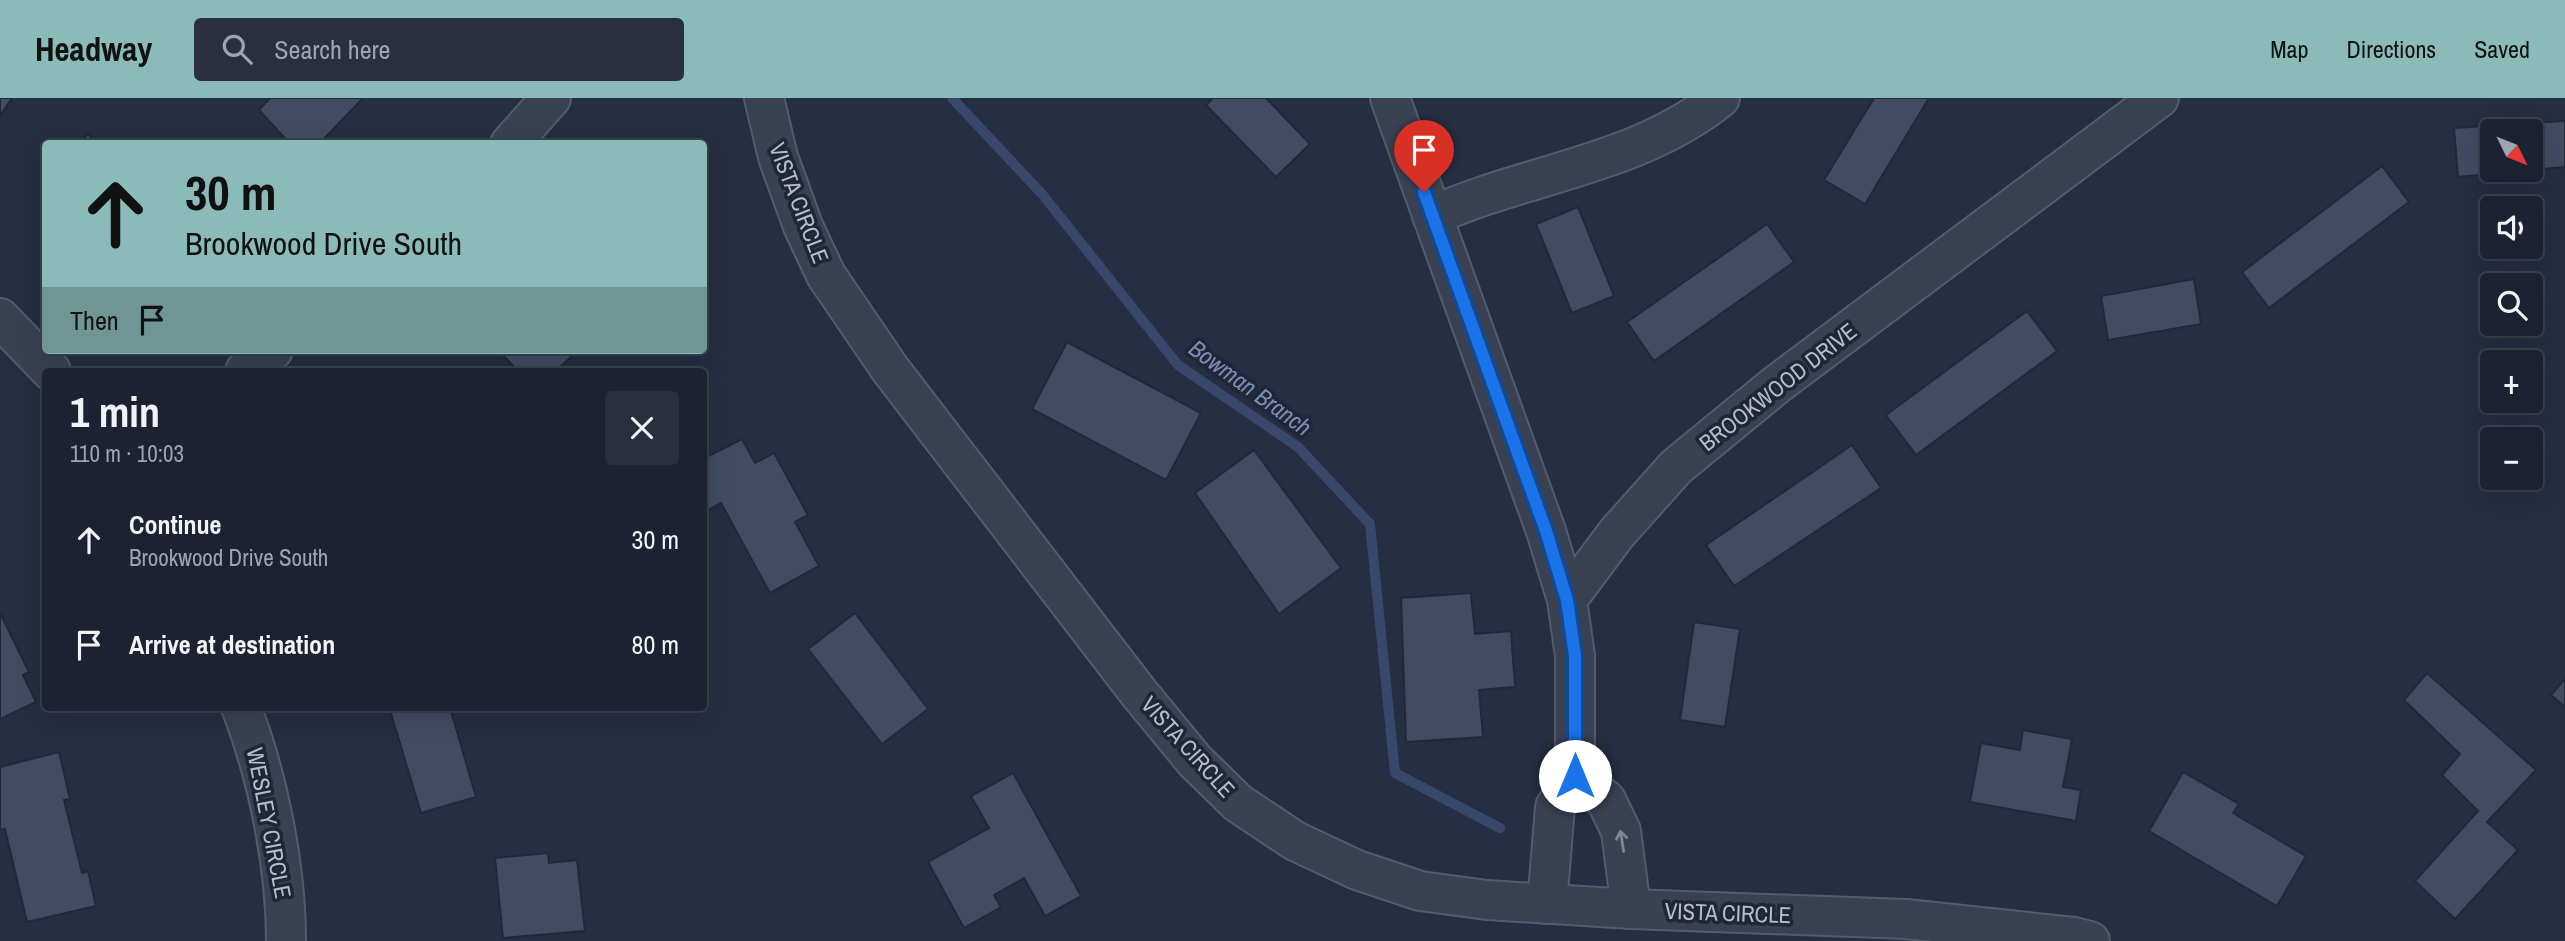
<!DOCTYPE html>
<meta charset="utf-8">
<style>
body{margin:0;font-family:"Archivo Narrow",sans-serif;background:#292f3e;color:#f1f3f6;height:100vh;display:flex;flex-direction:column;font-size:26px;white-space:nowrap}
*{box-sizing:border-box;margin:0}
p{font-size:23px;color:#a0a4ac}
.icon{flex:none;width:38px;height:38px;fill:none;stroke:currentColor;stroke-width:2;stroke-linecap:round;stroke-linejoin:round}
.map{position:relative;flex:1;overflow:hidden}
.drawer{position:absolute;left:42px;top:270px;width:665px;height:343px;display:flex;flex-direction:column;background:#1c2232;border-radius:7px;box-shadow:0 7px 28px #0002,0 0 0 2px #3a3f4d}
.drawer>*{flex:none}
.top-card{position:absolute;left:42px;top:42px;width:665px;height:214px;border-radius:7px;box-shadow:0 7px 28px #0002,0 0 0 2px #3a3f4d;background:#8bbbb9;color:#111;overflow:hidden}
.needle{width:46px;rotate:133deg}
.tools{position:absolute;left:2480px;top:21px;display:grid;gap:14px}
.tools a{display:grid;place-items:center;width:63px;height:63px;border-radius:7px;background:#1c2232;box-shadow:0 7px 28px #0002,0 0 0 2px #3a3f4d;font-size:35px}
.pin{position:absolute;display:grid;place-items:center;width:60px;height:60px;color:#fff;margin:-72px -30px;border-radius:50% 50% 50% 0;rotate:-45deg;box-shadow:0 0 7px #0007}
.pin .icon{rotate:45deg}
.me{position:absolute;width:77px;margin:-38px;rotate:0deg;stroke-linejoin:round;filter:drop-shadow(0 0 5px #0008)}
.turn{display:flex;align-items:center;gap:24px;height:147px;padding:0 28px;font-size:32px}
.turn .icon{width:91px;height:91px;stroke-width:2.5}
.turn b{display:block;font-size:49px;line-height:60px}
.then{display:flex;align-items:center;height:66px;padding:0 28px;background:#0003;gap:14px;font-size:26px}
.round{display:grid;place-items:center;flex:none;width:74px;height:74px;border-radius:7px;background:#292f3e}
.head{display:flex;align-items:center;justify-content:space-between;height:119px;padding:0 28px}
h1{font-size:42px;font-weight:700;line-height:52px}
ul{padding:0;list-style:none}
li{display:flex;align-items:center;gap:21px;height:105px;padding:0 28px}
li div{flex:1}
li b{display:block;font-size:26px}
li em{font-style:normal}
header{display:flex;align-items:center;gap:42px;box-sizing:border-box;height:98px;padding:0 35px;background:#8bbbb9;color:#111}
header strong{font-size:33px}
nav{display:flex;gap:38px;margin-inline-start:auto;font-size:24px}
.search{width:490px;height:63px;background:#292f3e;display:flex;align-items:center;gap:18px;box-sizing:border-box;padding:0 24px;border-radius:7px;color:#a0a4ac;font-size:26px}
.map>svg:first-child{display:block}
</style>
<header>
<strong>Headway</strong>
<div class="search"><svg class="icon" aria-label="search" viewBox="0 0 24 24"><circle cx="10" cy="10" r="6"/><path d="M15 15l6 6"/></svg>Search here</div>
<nav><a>Map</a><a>Directions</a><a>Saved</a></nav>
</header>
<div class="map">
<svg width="2565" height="843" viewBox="0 0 2565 843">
<rect width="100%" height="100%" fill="#252e42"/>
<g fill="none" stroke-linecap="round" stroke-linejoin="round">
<path stroke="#38486a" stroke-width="10" d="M 952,0 L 1042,96 L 1178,267 L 1298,349 L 1370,426 L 1395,675 L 1500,730"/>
</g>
<path fill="#414b62" stroke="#202839" stroke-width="2" fill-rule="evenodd" d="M 0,0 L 12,0 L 0,18 Z
M 270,0 L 363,0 L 319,46 L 290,46 L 259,12 Z
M 1213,0 L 1266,0 L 1310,46 L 1276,79 L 1206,7 Z
M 1874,0 L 1929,0 L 1865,106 L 1824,82 Z
M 2565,23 L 2565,69 L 2458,79 L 2454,30 ZM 2492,33 L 2530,33 L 2530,72 L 2492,72 Z
M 88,36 L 97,46 L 78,46 Z
M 2382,68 L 2409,104 L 2269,210 L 2242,174 Z
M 1578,109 L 1614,198 L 1572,215 L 1536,126 Z
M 1767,126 L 1794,164 L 1654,263 L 1627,224 Z
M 2194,181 L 2201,226 L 2108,242 L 2101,198 Z
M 2027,213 L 2057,253 L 1916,357 L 1886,317 Z
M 1067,244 L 1201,315 L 1166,382 L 1032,311 Z
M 498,252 L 578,252 L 556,273 L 518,273 Z
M 742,341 L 755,365 L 774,355 L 808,417 L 795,424 L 819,468 L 770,495 L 721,405 L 704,414 L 704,358 L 705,360 Z
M 1852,347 L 1881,390 L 1734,488 L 1706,447 Z
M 1254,352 L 1341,470 L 1279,516 L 1195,395 Z
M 1471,495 L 1475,536 L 1511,533 L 1515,589 L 1479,592 L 1483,639 L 1406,644 L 1401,500 Z
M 0,515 L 29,574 L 23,577 L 36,604 L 0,621 Z
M 855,515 L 928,611 L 882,646 L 808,551 Z
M 1694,524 L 1740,531 L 1725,629 L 1680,622 Z
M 2427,575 L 2536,672 L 2487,724 L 2518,752 L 2455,821 L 2415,783 L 2478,713 L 2442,677 L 2460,656 L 2404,602 Z
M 2565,581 L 2565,609 L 2551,597 Z
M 389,609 L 463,609 L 451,613 L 476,699 L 421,715 Z
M 2023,632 L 2072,641 L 2063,689 L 2081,692 L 2076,723 L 1970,704 L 1981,645 L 2020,652 Z
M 59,654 L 70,701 L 64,702 L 82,775 L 88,773 L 96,808 L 27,824 L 5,731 L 0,732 L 0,669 Z
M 2183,674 L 2239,706 L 2233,715 L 2306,758 L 2277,808 L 2149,733 Z
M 1013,675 L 1081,798 L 1045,818 L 1024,780 L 994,797 L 1001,809 L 964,830 L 928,764 L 989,730 L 971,698 Z
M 548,755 L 549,765 L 577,762 L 585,833 L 503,840 L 495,760 Z"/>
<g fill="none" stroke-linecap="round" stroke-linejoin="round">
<defs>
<path id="minor" d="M 1390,0 L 1546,433 L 1567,502
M 510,46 L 551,0
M 1432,118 C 1527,75 1637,67 1720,0
M 0,220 L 51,273
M 245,273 L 273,252
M 241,609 C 268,679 286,768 286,843
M 1575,678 L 1606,702 L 1621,733 L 1631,811
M 1547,806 L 1555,709 L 1575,678 L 1575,558 L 1567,502 L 1617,435 L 1676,369 L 1776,287 L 2159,0"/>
<path id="tertiary" d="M 764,0 L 778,59 L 803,128 L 826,177 L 890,271 L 1139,595 L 1195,663 L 1238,705 L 1295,743 L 1357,772 L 1420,793 L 1487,802 L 1631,811 L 1906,821 L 2074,839 L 2090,843"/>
</defs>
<use href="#minor" stroke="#545c6c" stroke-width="42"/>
<use href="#tertiary" stroke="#545c6c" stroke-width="42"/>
<use href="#minor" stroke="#394152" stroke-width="38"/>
<use href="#tertiary" stroke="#394152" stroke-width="38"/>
</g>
<defs><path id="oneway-shaft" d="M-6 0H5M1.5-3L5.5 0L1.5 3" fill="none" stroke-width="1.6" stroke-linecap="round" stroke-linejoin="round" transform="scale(1.75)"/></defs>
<use stroke="#7e8595" href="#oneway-shaft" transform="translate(1622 743) rotate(-99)"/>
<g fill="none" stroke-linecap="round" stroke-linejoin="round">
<defs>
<path id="route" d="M 1424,94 L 1546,433 L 1567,502 L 1575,558 L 1575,678"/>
</defs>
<use href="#route" stroke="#114b97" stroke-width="18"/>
<use href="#route" stroke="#1a73e8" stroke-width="12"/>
</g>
<g text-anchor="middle" stroke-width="7" stroke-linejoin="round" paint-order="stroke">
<g font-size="23" fill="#b6bccc" stroke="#1e2637">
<text transform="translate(799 105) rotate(69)" y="8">VISTA CIRCLE</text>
<text transform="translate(1778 289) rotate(-38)" y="8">BROOKWOOD DRIVE</text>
<text transform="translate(1188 649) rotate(48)" y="8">VISTA CIRCLE</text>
<text transform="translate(269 725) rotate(79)" y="8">WESLEY CIRCLE</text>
<text transform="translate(1728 815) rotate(2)" y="8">VISTA CIRCLE</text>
</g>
<g font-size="24" font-style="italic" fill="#7c8eb4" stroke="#1e2637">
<text transform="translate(1250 290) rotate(36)" y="8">Bowman Branch</text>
</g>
</g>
</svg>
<div class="tools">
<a><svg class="needle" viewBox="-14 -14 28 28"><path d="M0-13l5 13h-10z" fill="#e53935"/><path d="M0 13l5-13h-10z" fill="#a0a4ac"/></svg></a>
<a><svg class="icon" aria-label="sound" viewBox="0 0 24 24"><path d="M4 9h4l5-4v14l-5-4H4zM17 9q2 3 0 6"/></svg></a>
<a><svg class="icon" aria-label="search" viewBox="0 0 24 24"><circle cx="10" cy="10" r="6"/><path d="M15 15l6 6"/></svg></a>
<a>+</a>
<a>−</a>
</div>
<div class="pin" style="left:1424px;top:94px;background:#d93025"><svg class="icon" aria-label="arrive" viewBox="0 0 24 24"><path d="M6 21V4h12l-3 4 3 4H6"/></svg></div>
<svg class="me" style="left:1575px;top:678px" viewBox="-20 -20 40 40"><circle r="19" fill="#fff"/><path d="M0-13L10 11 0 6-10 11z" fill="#1a73e8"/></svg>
<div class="top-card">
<div class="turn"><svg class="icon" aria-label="ahead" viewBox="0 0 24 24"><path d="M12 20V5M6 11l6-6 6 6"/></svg><div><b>30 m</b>Brookwood Drive South</div></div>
<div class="then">Then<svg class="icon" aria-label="arrive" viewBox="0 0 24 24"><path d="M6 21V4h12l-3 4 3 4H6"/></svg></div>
</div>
<section class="drawer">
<div class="head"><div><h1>1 min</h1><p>110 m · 10:03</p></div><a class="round"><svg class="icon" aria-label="close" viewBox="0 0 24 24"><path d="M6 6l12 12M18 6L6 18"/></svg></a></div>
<ul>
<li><svg class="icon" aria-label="ahead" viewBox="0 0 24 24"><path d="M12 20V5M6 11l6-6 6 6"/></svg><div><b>Continue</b><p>Brookwood Drive South</p></div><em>30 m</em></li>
<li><svg class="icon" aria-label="arrive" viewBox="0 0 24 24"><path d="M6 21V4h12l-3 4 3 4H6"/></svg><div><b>Arrive at destination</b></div><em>80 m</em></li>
</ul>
</section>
</div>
